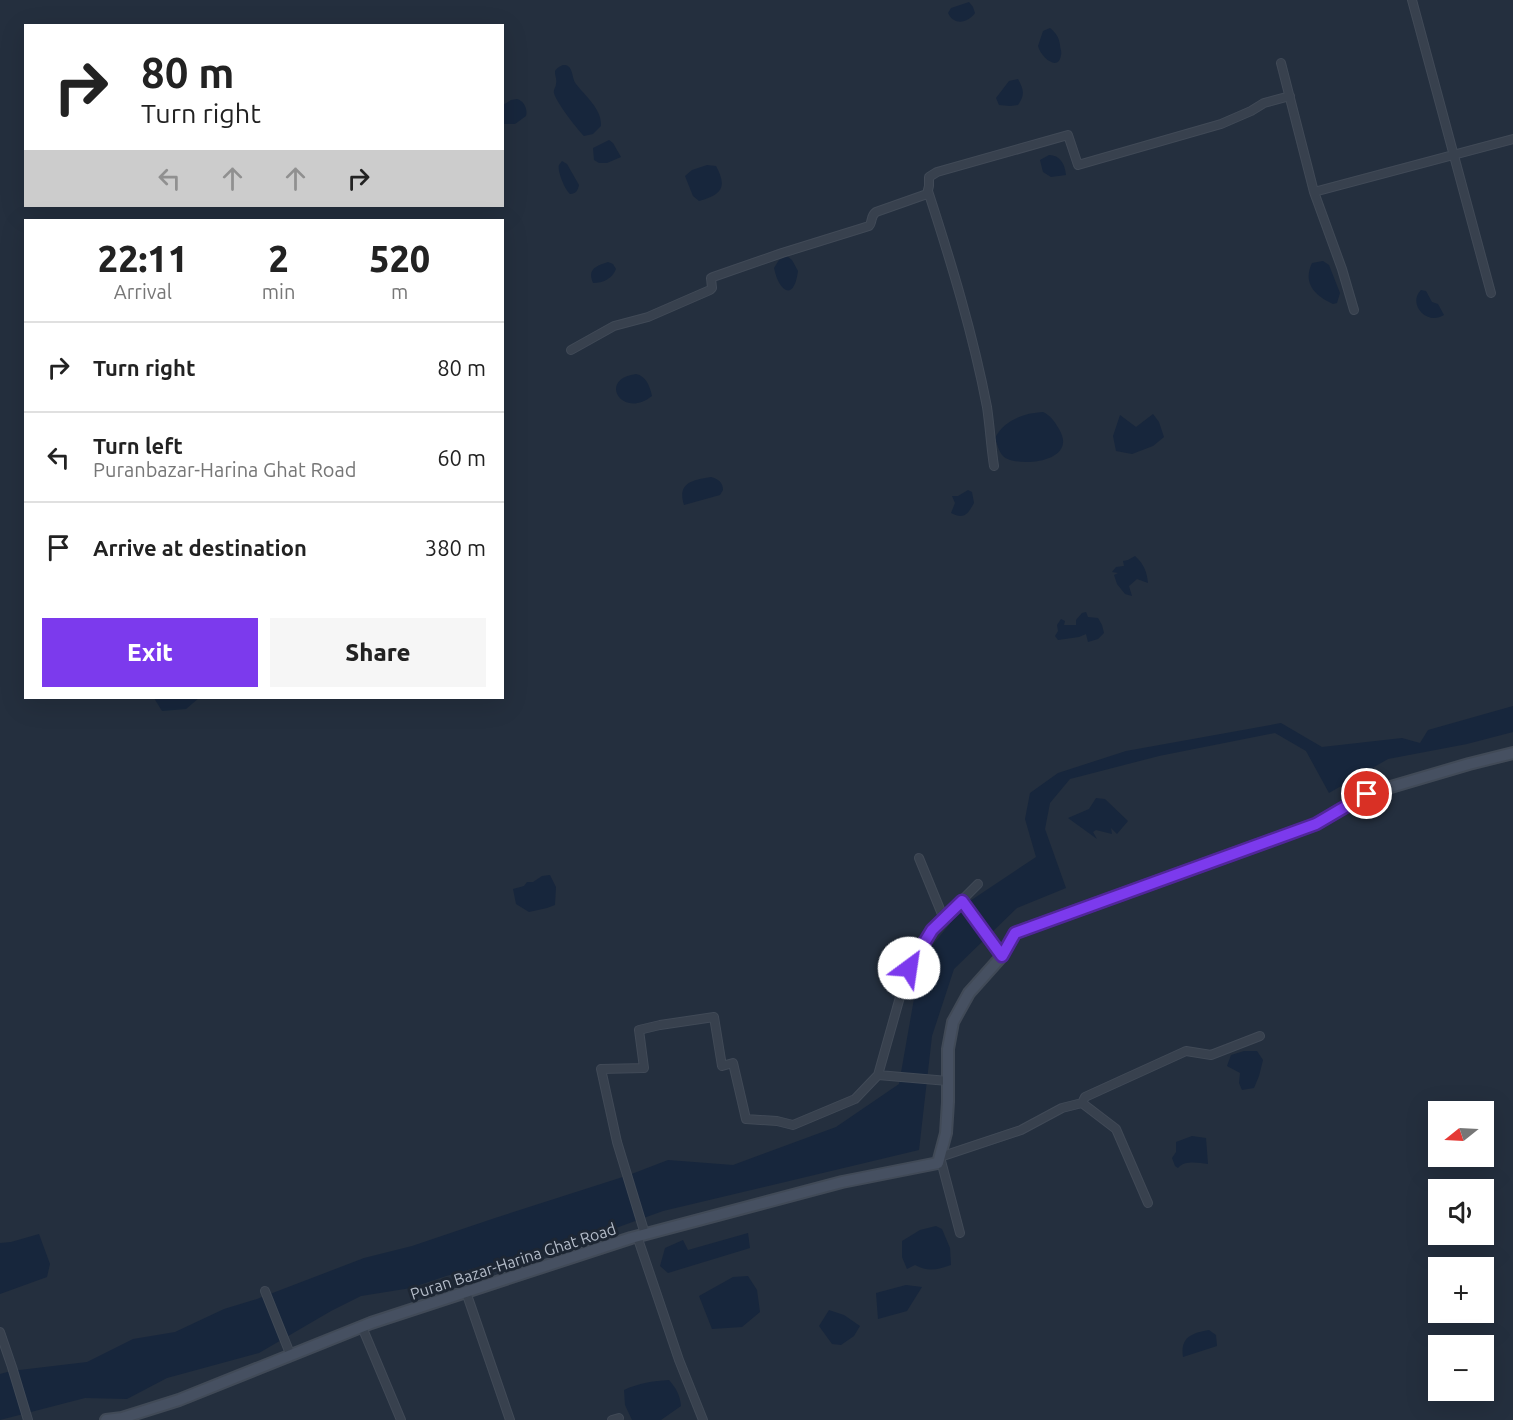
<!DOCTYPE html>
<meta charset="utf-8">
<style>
body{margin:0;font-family:Ubuntu,sans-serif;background:#f6f6f6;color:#222;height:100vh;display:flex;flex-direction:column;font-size:22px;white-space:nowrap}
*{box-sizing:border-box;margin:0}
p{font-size:20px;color:#767676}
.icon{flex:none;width:33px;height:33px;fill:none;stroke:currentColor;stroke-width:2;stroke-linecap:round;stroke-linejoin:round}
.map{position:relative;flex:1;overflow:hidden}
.panel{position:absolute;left:24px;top:219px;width:480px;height:480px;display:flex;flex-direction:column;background:#fff;border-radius:0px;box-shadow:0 6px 24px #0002}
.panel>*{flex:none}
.top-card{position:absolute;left:24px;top:24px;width:480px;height:183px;border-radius:0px;box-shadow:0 6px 24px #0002;background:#fff;color:#222;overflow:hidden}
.needle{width:39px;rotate:252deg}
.fabs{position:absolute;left:1428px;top:1101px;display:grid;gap:12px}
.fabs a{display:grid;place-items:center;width:66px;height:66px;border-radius:0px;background:#fff;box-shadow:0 6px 24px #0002;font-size:30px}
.pin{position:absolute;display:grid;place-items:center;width:51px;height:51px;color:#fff;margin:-26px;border:3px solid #fff;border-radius:50%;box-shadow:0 2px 6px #0007}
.me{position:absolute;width:66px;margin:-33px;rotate:31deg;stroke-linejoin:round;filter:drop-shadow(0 0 4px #0008)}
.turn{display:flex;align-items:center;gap:21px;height:126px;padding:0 18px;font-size:27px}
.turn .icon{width:78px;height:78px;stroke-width:2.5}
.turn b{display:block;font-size:42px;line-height:51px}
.lanes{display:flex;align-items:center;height:57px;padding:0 18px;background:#0003;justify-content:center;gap:30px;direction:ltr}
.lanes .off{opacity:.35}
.eta{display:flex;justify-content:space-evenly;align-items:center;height:102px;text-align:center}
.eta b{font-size:36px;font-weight:800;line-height:42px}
.button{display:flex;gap:12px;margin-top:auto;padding:12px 18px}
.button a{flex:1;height:69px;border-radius:0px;background:#7c3aed;color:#fff;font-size:24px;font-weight:800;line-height:69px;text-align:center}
.button a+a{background:#f6f6f6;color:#222}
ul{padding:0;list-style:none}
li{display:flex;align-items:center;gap:18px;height:90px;padding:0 18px;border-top:2px solid #e0e0e0}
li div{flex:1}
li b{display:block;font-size:22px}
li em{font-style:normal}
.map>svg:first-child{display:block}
</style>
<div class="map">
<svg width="1513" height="1420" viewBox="0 0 1513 1420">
<rect width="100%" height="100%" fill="#242f3e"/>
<path fill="#17263c" d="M 969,2 L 973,7 L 975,13 C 968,23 954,26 948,13 L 951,8 Z
M 1050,28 C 1056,33 1059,37 1060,45 C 1060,48 1062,52 1061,55 C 1059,72 1041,58 1038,46 L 1043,31 Z
M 563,65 C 565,65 567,65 568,66 C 573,69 572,79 576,84 C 586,97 602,109 601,126 L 593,134 L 584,136 C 577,129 556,102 554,93 C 553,90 556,87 556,84 C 558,75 549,71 563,65 Z
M 1018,79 C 1024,90 1025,95 1018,105 L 1010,106 L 999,105 L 996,98 L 1009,81 Z
M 517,99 C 524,101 528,109 526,116 L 515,124 L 503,124 L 503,105 L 511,100 Z
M 609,140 L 613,143 L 621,157 L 607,163 L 599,163 L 594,160 L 593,148 Z
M 1049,155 C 1060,155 1065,164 1066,175 L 1051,177 L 1043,172 L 1040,160 Z
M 562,161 L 567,164 L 579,185 C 578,190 576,194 570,194 C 565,190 557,171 559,165 C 560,164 561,162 562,161 Z
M 707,165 L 716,166 C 728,188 721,195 699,201 L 693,196 L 685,176 L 692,170 Z
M 787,256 L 792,260 L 798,271 C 794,302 779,292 774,268 L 779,260 Z
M 1323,261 L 1329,265 L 1340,293 L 1337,303 L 1333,304 C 1316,296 1302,284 1312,263 Z
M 608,262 L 613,264 L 616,269 C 612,279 603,283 593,283 C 587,269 596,266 608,262 Z
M 1421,290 L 1426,291 L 1432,302 L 1438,304 L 1444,315 C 1427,326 1407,304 1421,290 Z
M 636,374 C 646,376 650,386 652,396 C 622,420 597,379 636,374 Z
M 1043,412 C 1050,415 1055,422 1059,429 C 1080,464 1014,468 1003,456 C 999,452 997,444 995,438 C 1004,420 1024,413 1043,412 Z
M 1153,414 L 1159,422 L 1164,437 L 1153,446 L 1132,454 L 1116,451 L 1113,436 L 1120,415 L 1136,427 Z
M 711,477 C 718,479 723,482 723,490 L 720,495 L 684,505 C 677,483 692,480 711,477 Z
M 968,490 L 972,492 L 974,503 C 968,514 964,520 951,513 L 955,503 L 952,496 L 958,496 Z
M 1135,556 C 1144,564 1147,572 1148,583 L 1137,579 L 1129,586 L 1132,596 L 1125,594 L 1117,584 L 1114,575 L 1118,573 L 1112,572 L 1116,567 L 1124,566 L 1123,561 L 1128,560 Z
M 1086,612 L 1088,617 L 1098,618 L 1102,625 L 1104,633 L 1098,639 L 1088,642 L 1086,634 L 1079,637 L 1058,640 L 1055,636 L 1058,631 L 1057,625 L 1061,619 L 1065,621 L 1064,625 L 1076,625 L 1076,620 L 1082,613 Z
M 154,698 L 199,698 L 186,709 L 162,711 Z
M 1513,706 L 1513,732 L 1467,744 L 1388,759 L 1329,793 L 1306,751 L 1275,733 L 1159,756 L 1070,779 L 1050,803 L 1045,829 L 1066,888 L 1017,908 L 954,969 L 932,1036 L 919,1150 L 663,1211 L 602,1233 L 446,1276 L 411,1288 L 361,1296 L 331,1311 L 259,1353 L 167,1378 L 127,1399 L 85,1398 L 0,1420 L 0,1374 L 11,1371 L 87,1362 L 133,1339 L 175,1332 L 224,1309 L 257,1299 L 364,1258 L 412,1246 L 495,1218 L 629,1175 L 668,1160 L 733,1165 L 836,1127 L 899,1084 L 921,959 L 967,903 L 1036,857 L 1025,819 L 1030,793 L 1058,773 L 1126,751 L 1281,723 L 1322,747 L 1402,738 L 1420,743 L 1428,730 Z
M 1096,798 L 1105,799 L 1128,821 L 1117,834 L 1111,828 L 1112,834 L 1096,830 L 1093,832 L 1097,839 L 1068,818 L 1089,809 Z
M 550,875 L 556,887 L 555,905 L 547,908 L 529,912 L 516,904 L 513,889 L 524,886 L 527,882 L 533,882 L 542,876 Z
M 1244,1051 L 1257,1051 L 1263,1060 L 1259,1076 L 1254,1088 L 1242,1090 L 1239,1083 L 1240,1073 L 1227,1066 L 1231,1055 Z
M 1192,1136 L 1206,1138 L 1208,1164 C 1198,1163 1185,1160 1178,1168 L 1175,1166 L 1172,1158 L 1176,1152 L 1176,1142 Z
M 936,1226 L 942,1229 L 950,1248 L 951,1265 C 937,1270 928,1272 915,1265 L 907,1269 L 902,1257 L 902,1241 L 920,1230 Z
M 748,1233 L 750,1248 L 668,1273 L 660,1266 L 665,1248 L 683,1240 L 688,1250 Z
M 39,1234 L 50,1264 L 47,1277 L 0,1294 L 0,1243 L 11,1242 Z
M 748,1276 L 757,1290 L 760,1312 L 742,1327 L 712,1329 L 699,1296 L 733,1277 Z
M 906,1285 L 922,1287 L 907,1311 L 878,1319 L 876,1293 Z
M 829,1310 L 844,1315 L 860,1326 L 854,1336 L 841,1345 L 832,1344 L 819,1326 Z
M 1209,1330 L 1216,1335 L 1217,1346 L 1183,1357 C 1180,1337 1192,1333 1209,1330 Z
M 669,1380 C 676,1388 680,1395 681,1406 L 661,1420 L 632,1420 L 625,1405 L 624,1390 C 639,1383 653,1381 669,1380 Z"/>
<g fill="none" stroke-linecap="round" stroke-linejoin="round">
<defs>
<path id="minor" d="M 1412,0 L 1491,293
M 1281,63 L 1314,192 L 1342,269 L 1354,310
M 928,191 C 951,262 973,334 987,407 C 990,427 991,447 994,466
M 1314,192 L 1513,139
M 571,350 L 614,326 L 648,317 L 710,290 L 712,288 L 711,278 L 713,277 L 782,253 L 869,226 C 873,222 870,216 876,212 L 927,194 L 929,186 L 929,177 L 937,172 L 1068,135 L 1078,165 L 1221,124 L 1251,111 L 1264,103 L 1290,96
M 919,858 L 944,919
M 962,901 L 1002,956
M 878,1075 L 948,1081
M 1082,1103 L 1116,1129 L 1148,1203
M 960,1233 L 940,1157 L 1021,1130 L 1062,1108 L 1082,1103 L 1085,1097 L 1186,1051 L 1211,1055 L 1260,1036
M 645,1234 L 617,1142 L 601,1069 L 644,1068 L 639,1030 L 660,1025 L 714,1017 L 722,1066 L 733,1063 L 746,1119 L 777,1121 L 793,1125 L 855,1099 L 878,1075 L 900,997 L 897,987 L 932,930 L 978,884
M 637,1236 L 679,1360 L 703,1420
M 265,1291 L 291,1356
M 466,1292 L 510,1420
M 362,1327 L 401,1420
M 0,1332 L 12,1367 L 28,1420
M 612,1420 L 619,1418"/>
<path id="secondary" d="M 106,1420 L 122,1418 L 179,1400 L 371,1323 L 631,1238 L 842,1182 L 938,1163 L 946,1133 L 948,1102 L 948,1049 L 953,1022 L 969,993 L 1002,956 L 1015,933 L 1316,824 L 1367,794 L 1469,764 L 1513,753"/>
</defs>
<use href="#minor" stroke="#414a57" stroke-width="10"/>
<use href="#secondary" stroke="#414a57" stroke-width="14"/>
<use href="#minor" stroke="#38414e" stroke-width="8"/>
<use href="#secondary" stroke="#465061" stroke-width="10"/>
</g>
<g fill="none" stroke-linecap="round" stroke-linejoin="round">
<defs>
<path id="route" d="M 909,968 L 932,930 L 962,901 L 1002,956 L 1015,933 L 1316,824 L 1367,794"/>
</defs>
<use href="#route" stroke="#51269a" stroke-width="15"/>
<use href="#route" stroke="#7c3aed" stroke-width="10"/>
</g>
<g text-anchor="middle" stroke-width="6" stroke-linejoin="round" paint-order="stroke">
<g font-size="16" fill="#b4bcc9" stroke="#1d2633">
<text transform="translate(513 1261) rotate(-18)" y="6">Puran Bazar-Harina Ghat Road</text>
</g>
</g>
</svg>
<div class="fabs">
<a><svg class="needle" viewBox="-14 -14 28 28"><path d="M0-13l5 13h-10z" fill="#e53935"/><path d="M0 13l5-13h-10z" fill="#767676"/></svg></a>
<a><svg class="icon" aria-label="sound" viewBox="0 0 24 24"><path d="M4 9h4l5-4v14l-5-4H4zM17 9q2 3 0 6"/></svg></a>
<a>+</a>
<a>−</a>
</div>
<div class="pin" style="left:1367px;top:794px;background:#d93025"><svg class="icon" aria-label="arrive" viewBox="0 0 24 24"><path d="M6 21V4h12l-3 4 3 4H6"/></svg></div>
<svg class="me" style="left:909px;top:968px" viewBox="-20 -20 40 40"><circle r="19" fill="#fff"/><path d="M0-13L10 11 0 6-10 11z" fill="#7c3aed"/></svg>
<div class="top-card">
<div class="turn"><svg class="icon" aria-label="right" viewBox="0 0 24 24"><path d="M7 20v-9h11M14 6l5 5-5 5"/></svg><div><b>80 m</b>Turn right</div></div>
<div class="lanes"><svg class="icon off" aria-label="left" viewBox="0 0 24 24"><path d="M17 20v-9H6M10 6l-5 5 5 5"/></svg><svg class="icon off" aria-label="ahead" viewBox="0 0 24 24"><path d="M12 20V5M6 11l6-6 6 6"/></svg><svg class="icon off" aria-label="ahead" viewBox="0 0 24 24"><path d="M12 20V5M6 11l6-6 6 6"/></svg><svg class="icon" aria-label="right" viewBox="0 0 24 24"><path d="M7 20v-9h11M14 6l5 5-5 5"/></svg></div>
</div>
<section class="panel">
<div class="eta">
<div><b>22:11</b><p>Arrival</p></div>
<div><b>2</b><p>min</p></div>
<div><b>520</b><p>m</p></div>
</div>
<ul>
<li><svg class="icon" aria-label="right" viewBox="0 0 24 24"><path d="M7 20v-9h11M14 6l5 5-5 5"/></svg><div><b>Turn right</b></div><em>80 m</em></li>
<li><svg class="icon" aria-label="left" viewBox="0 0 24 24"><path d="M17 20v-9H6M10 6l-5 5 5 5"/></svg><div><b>Turn left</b><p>Puranbazar-Harina Ghat Road</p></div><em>60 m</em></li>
<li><svg class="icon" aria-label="arrive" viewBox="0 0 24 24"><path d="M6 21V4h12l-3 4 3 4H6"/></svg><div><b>Arrive at destination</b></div><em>380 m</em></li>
</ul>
<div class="button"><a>Exit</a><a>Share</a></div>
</section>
</div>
